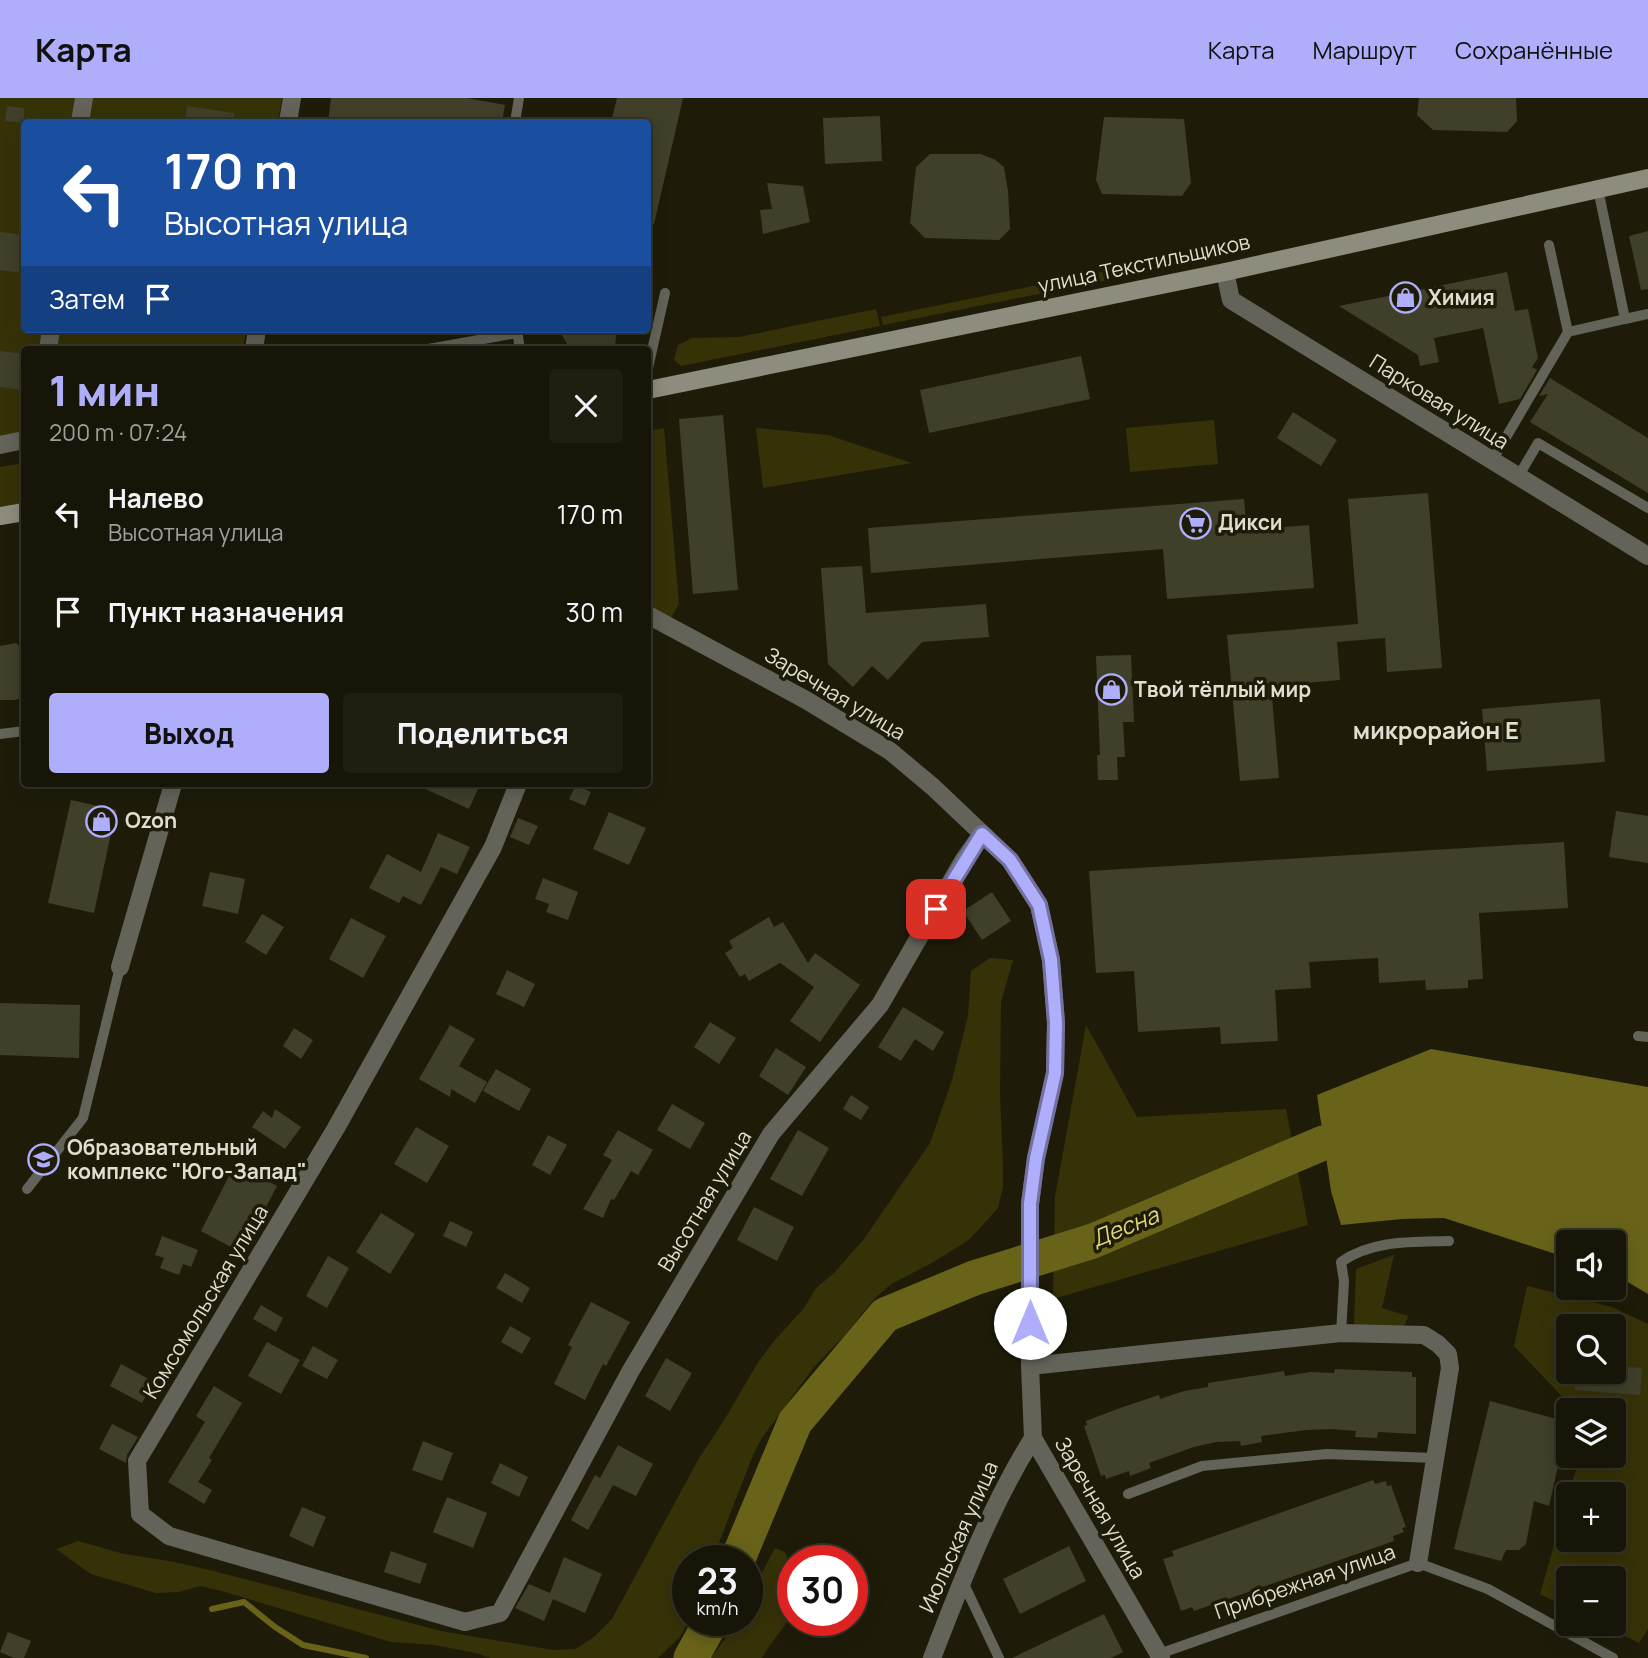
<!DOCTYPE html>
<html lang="ru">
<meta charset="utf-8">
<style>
body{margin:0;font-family:Manrope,sans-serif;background:#1f1e11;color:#f1f3f6;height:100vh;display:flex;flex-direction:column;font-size:26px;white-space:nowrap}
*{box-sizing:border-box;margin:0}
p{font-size:23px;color:#9e9f9b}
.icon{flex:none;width:38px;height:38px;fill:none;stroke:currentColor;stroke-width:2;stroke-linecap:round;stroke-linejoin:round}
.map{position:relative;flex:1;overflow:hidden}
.details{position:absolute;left:21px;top:248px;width:630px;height:441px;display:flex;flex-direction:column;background:#161507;border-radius:7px;box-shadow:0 4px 18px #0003,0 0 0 2px #353428}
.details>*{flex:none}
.guide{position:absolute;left:21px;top:21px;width:630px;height:214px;border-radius:7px;box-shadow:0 4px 18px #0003,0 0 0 2px #353428;background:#1a4fa0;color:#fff;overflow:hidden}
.tools{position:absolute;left:1556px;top:1132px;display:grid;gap:14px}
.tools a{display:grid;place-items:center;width:70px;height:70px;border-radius:7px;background:#161507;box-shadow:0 4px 18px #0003,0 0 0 2px #353428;font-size:35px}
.speed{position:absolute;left:672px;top:1447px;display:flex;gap:14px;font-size:35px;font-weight:700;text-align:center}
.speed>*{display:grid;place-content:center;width:91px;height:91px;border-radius:50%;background:#161507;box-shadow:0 4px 18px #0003,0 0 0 2px #353428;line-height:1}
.speed small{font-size:18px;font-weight:400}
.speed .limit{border:10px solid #d22;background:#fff;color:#111}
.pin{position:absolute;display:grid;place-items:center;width:60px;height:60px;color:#fff;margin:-30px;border-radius:14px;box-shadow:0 4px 10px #0006}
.me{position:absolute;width:77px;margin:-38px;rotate:0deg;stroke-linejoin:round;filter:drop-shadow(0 0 5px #0008)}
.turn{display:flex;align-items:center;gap:24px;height:147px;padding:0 28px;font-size:32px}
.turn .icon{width:91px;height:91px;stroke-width:2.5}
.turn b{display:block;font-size:49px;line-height:60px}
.then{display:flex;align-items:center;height:66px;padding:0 28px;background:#0003;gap:14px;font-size:26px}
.round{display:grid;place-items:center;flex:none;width:74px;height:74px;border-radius:7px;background:#1f1e11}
.summary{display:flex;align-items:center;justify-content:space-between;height:119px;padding:0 28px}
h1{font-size:42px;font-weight:800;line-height:52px;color:#afaefa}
.button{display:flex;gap:14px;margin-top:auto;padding:14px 28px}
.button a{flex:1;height:80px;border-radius:7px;background:#afaefa;color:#111;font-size:28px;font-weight:800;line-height:80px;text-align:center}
.button a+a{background:#1f1e11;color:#f1f3f6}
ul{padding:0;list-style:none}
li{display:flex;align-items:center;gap:21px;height:98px;padding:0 28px}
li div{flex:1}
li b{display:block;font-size:26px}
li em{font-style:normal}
header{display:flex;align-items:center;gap:42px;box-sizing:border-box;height:98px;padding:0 35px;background:#afaefa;color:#111}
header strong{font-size:33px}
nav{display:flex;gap:38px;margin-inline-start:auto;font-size:24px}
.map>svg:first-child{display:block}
</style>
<header>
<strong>Карта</strong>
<nav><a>Карта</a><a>Маршрут</a><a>Сохранённые</a></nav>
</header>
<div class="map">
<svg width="1648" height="1560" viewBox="0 0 1648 1560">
<rect width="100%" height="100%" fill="#1e1c09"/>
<path fill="#363208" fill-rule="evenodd" d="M 0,0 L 282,0 L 278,24 L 24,24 L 24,231 L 246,231 L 243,252 L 24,252 L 24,335 L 0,339 Z
M 1146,165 L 1148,174 L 883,227 L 881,219 Z
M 876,211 L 880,228 L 681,268 L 674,262 L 678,247 L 692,240 L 739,239 Z
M 1214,322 L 1218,366 L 1130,374 L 1126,330 Z
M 664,330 L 679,506 L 669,523 L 648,512 L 648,333 Z
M 756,330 L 828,337 L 912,365 L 763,390 Z
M 24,365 L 24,406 L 0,410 L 0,369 Z
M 990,860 L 1013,862 L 1001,904 L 1000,996 L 1003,1067 L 1003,1089 L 998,1110 L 969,1142 L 930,1166 L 891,1186 L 874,1201 L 846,1236 L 814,1269 L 761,1341 L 751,1362 L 712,1463 L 688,1463 L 689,1523 L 680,1539 L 658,1560 L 490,1560 L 476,1555 L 434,1547 L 391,1544 L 222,1493 L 200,1488 L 179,1494 L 156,1495 L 91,1476 L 56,1451 L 78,1443 L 124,1456 L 169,1463 L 214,1473 L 441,1533 L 553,1552 L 576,1551 L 595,1538 L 612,1521 L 698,1362 L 723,1324 L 757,1266 L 774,1243 L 804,1210 L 816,1190 L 833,1176 L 864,1141 L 930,1045 L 952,982 L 968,918 L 971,873 Z
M 1086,927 L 1137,1019 L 1286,1011 L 1308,1127 L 1053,1201 L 1055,1099 Z
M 1394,1157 L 1382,1210 L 1408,1218 L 1403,1232 L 1354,1229 L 1356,1171 Z
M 1527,1188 L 1612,1209 L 1648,1226 L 1648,1531 L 1639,1545 L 1601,1526 L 1614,1526 L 1614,1480 L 1568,1480 L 1568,1510 L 1540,1496 L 1568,1399 L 1568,1442 L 1614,1442 L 1614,1396 L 1569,1396 L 1580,1358 L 1614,1358 L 1614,1312 L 1575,1312 L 1514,1248 ZM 1568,1228 L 1614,1228 L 1614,1274 L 1568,1274 Z
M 775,1450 L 785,1454 C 792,1468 798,1498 792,1513 C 786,1530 770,1544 762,1560 L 711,1560 L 738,1523 L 747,1522 L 747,1504 Z"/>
<path fill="#69631a" d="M 1431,951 L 1648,989 L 1648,1196 L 1614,1176 L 1614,1144 L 1568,1144 L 1568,1160 L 1444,1120 L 1402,1121 L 1341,1127 L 1331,1093 L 1317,997 Z"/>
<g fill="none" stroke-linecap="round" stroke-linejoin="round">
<path stroke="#69631a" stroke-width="6" d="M 212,1511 L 244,1504 L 275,1529 L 303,1547 L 366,1560"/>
<path stroke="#69631a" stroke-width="35" d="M 737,1463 L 795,1324 L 885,1217 L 974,1180 L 1093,1143 L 1323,1045 L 1371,1045
M 691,1560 L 712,1522"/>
</g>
<path fill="#403f2a" d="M 331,0 L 467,0 L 505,7 L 502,24 L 328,24 Z
M 617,0 L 683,0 L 654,126 L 648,125 L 648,24 L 611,24 Z
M 1419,0 L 1516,0 L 1517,23 L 1507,34 L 1433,32 L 1417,17 Z
M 7,8 L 24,10 L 24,25 L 5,23 Z
M 187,8 L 234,15 L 234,24 L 185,24 Z
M 880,18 L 882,63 L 825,66 L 823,20 Z
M 1104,19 L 1184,21 L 1191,85 L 1182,98 L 1102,96 L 1096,82 Z
M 930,56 L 980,56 L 994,61 L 1004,69 L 1008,93 L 1010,131 L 999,142 L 925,140 L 910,125 L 916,69 Z
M 767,85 L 803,88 L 810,124 L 763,136 L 760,112 L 772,111 Z
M 1648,133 L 1648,191 L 1641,192 L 1629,138 Z
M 0,134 L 24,137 L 24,175 L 0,172 Z
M 1507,174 L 1515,213 L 1528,211 L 1538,260 L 1532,269 L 1537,272 L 1520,301 L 1499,306 L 1483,230 L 1434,240 L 1439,264 L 1420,268 L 1418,257 L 1339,208 Z
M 558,231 L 617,231 L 615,248 L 610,249 L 610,252 L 571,252 Z
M 0,253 L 24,256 L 24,292 L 0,289 Z
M 1081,258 L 1090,301 L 929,335 L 920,292 Z
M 1550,280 L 1648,340 L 1648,395 L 1530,324 L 1548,296 L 1539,298 Z
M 1293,314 L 1337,342 L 1321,368 L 1277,340 Z
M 723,317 L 738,492 L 693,496 L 679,321 Z
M 1428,395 L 1442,570 L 1387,574 L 1385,540 L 1337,544 L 1340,582 L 1271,588 L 1279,680 L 1240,683 L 1227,537 L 1358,526 L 1348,401 Z
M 1244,401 L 1247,432 L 1309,427 L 1314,490 L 1167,501 L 1163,451 L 871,475 L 868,430 Z
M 862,468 L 866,515 L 986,506 L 989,539 L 922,544 L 888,582 L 872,568 L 853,589 L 828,566 L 821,470 Z
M 16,545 L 24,552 L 24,599 L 15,602 L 0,602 L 0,548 Z
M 1131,557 L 1134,624 L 1123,624 L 1125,659 L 1117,659 L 1118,682 L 1098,682 L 1097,657 L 1100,657 L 1096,558 Z
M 1600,601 L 1605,664 L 1487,673 L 1482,611 Z
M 415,686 L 480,686 L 469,711 Z
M 576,687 L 591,694 L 585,708 L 569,701 Z
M 71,702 L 116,712 L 94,815 L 48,805 Z
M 1616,713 L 1648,718 L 1648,765 L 1609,759 Z
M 609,714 L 646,730 L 629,767 L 593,751 Z
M 518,720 L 538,728 L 529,747 L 510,739 Z
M 438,735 L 470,749 L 457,776 L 441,769 L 421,807 L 403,798 L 399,805 L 369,790 L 387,756 L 421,774 Z
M 1564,744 L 1568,810 L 1479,815 L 1483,881 L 1468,882 L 1468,890 L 1426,892 L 1425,882 L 1379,885 L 1378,860 L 1309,864 L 1311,890 L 1275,892 L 1278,943 L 1221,946 L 1220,929 L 1138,934 L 1134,873 L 1096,875 L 1089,773 Z
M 210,774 L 245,781 L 238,816 L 202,808 Z
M 543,780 L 578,794 L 568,822 L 546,814 L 549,806 L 535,801 Z
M 992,794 L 1011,823 L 982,842 L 963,813 Z
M 262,816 L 284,829 L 266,857 L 245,844 Z
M 769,819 L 774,829 L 783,824 L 808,865 L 815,855 L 860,887 L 820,944 L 790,923 L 814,889 L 780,865 L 749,883 L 745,876 L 740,879 L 725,855 L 733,850 L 729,843 Z
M 351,820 L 386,838 L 363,880 L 329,861 Z
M 507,872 L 535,886 L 524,909 L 496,896 Z
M 0,905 L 80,907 L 79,960 L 0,957 Z
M 903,909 L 944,934 L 933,953 L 915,941 L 901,963 L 878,949 Z
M 710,924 L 736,940 L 719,966 L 694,949 Z
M 450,927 L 475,941 L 459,968 L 487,984 L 475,1005 L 451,991 L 450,999 L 419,981 Z
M 294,930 L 313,942 L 301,961 L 283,948 Z
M 776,950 L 806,969 L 788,997 L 759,978 Z
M 496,971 L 531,991 L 519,1013 L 483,993 Z
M 851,997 L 869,1009 L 861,1022 L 843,1011 Z
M 672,1006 L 705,1025 L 690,1051 L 657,1032 Z
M 275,1011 L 301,1029 L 285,1051 L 252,1029 L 263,1013 L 272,1020 Z
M 416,1029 L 449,1048 L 427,1085 L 394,1066 Z
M 618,1032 L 653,1052 L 638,1077 L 631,1073 L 614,1102 L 611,1101 L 603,1120 L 583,1111 L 612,1062 L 603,1057 Z
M 798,1032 L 829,1050 L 802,1098 L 770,1081 Z
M 548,1037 L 567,1047 L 550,1077 L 532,1067 Z
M 248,1073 L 277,1088 L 242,1155 L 201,1133 L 230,1076 L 244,1080 Z
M 754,1109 L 794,1129 L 777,1163 L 737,1142 Z
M 381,1115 L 415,1136 L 390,1176 L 356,1154 Z
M 450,1123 L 473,1134 L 466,1149 L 443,1138 Z
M 162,1138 L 198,1152 L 191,1169 L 183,1166 L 179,1177 L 160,1170 L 164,1160 L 155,1157 Z
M 328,1158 L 349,1170 L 327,1210 L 306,1198 Z
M 505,1175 L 530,1190 L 522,1205 L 496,1190 Z
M 591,1204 L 630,1224 L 606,1268 L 603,1266 L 585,1302 L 554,1286 L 572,1249 L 568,1247 Z
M 261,1207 L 283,1220 L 276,1234 L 253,1221 Z
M 510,1228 L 531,1240 L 522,1256 L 501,1244 Z
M 267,1244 L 300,1262 L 281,1296 L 248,1278 Z
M 313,1248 L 338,1262 L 327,1281 L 302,1268 Z
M 666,1260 L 692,1275 L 670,1313 L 645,1298 Z
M 121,1266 L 154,1284 L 142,1305 L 110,1288 Z
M 1614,1268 L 1642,1270 L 1640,1297 L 1575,1292 L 1576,1274 L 1614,1274 Z
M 1335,1271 L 1412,1274 L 1412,1279 L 1416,1279 L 1416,1336 L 1378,1334 L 1377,1340 L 1355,1339 L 1356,1333 L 1332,1331 L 1306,1332 L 1261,1338 L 1262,1344 L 1241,1348 L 1240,1343 L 1216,1344 L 1194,1349 L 1149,1365 L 1151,1370 L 1130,1378 L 1129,1373 L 1106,1381 L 1105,1377 L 1101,1378 L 1084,1328 L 1087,1327 L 1086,1323 L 1120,1310 L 1159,1297 L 1160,1301 L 1184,1293 L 1208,1289 L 1208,1285 L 1284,1273 L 1285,1278 L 1310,1274 L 1334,1275 Z
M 214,1288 L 242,1305 L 209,1360 L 212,1362 L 198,1384 L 212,1392 L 204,1406 L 168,1384 L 205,1324 L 196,1318 Z
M 1490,1303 L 1568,1324 L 1549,1408 L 1534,1403 L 1526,1446 L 1519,1452 L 1506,1452 L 1501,1463 L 1454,1451 Z
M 112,1326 L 138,1339 L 127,1357 L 126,1365 L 99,1351 Z
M 423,1343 L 453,1355 L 442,1383 L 412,1372 Z
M 618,1347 L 653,1366 L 636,1398 L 613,1387 L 588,1432 L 571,1422 L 595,1377 L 600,1380 Z
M 500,1365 L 528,1379 L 519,1399 L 491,1385 Z
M 1373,1382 L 1375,1386 L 1386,1383 L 1387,1388 L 1391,1387 L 1406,1429 L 1402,1430 L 1404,1434 L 1393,1438 L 1394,1443 L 1194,1513 L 1192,1509 L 1181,1513 L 1163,1461 L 1174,1458 L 1172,1453 Z
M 447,1399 L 487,1415 L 473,1450 L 433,1434 Z
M 302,1409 L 326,1419 L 313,1449 L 289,1438 Z
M 1069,1448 L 1086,1483 L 1020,1516 L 1003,1481 Z
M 391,1453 L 427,1466 L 420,1486 L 384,1474 Z
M 564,1459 L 602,1476 L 585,1515 L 553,1501 L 544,1523 L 515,1510 L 529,1486 L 550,1495 Z
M 1104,1516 L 1123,1554 L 1111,1560 L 1012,1560 Z
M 8,1534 L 31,1543 L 24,1560 L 14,1560 L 0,1554 Z"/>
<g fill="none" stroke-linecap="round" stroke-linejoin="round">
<path stroke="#636359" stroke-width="10" d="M 515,24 L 519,0
M 1598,91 L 1625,221 L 1648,216
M 1549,147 L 1568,234
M 517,231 L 520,252
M 423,252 L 517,235
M 648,270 L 665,195
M 1492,363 L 1568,234 L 1625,221
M 1518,379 L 1538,345 L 1648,410
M 0,636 L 24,633
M 1638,938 L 1648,939
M 27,1091 L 83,1020 L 120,869
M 1341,1235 L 1344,1183 L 1341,1164 C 1372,1142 1412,1144 1449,1143
M 1128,1396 L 1202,1368 L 1327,1356 L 1435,1360
M 962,1482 L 999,1560
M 1159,1556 L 1418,1465 L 1488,1491 L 1613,1560"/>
<path stroke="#636359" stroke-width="18" d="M 80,24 L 84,0
M 288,24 L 292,0
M 1225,174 L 1231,202 L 1648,458
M 48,252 L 51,231
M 254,252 L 257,231
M 0,347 L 24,342
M 648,517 L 806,602 L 890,653 L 933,689 L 1010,762 L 1039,807 L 1051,862 L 1056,925 L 1055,975 L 1036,1060 L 1030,1106 L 1030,1268 L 1033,1340 L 1161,1560
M 518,686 L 493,749 L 336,1030 L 137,1363 L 140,1416 L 169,1438 L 465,1524 L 500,1515 L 630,1274 L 771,1036 L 880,907 L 963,763 L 982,736
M 120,869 L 173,686
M 1030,1268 L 1341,1235 L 1424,1237 L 1438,1246 L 1448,1256 L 1450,1270 L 1418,1465
M 932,1560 C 961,1485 990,1409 1033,1340"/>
<path stroke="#8d8c7d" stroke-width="18" d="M 648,292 L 1225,174 L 1648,80
M 0,418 L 24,414"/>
</g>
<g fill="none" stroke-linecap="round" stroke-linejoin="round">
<defs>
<path id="route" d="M 936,811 L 982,736 L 1010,762 L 1039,807 L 1051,862 L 1056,925 L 1055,975 L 1036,1060 L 1030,1106 L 1030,1225"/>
</defs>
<use href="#route" stroke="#7271a2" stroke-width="18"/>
<use href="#route" stroke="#afaefa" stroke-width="12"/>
</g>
<defs>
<symbol id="shop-ring" viewBox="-11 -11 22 22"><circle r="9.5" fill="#1e1c09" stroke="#afaefa" stroke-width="1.5"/><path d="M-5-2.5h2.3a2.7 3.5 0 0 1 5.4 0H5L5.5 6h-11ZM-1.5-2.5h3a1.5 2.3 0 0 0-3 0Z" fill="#afaefa"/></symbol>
<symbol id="supermarket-ring" viewBox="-11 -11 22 22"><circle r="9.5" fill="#1e1c09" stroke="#afaefa" stroke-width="1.5"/><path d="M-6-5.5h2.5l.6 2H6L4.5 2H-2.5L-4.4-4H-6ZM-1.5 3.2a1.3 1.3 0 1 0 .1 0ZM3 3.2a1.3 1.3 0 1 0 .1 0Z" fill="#afaefa"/></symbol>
<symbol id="school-ring" viewBox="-11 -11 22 22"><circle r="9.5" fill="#1e1c09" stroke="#afaefa" stroke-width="1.5"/><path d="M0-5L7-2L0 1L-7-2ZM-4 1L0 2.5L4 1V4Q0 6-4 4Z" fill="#afaefa"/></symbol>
</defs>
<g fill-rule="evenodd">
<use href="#shop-ring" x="1388" y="182" width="35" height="35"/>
<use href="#supermarket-ring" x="1178" y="408" width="35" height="35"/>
<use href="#shop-ring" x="1094" y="574" width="35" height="35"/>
<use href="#shop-ring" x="84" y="706" width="35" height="35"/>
<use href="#school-ring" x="26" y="1044" width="35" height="35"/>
</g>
<g text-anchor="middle" stroke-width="7" stroke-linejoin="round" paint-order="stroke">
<g font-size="21" fill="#deded1" stroke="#1e1c09">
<text transform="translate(1144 166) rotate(-12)" y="7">улица Текстильщиков</text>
<text transform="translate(1439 304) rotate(32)" y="7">Парковая улица</text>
<text transform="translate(835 596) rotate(31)" y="7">Заречная улица</text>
<text transform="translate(705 1103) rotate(-59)" y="7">Высотная улица</text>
<text transform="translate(206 1204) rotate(-59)" y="7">Комсомольская улица</text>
<text transform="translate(1100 1410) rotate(60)" y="7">Заречная улица</text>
<text transform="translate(959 1439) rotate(-66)" y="7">Июльская улица</text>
<text transform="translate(1305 1484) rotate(-19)" y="7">Прибрежная улица</text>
</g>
<g font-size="21" font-weight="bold" fill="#deded1" stroke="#1e1c09" text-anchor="start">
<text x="1428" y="207">Химия</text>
<text x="1218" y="432">Дикси</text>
<text x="1134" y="599">Твой тёплый мир</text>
<text x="125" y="730">Ozon</text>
<text x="67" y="1057">Образовательный<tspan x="67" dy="24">комплекс "Юго-Запад"</tspan></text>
</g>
<g font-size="23" font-style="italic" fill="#e0d875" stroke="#1e1c09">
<text transform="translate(1125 1129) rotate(-22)" y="8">Десна</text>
</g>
<g font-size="24" font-weight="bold" fill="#deded1" stroke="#1e1c09">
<text x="1436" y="641">микрорайон Е</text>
</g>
</g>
</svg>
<div class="tools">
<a><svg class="icon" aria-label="sound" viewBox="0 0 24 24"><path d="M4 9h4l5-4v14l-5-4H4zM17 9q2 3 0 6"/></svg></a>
<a><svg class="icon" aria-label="search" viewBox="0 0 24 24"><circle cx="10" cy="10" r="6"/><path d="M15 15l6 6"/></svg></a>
<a><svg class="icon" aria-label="layers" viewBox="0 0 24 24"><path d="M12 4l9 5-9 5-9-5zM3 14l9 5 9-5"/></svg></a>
<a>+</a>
<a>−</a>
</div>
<div class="speed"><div>23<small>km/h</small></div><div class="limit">30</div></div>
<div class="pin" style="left:936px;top:811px;background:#d93025"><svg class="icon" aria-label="arrive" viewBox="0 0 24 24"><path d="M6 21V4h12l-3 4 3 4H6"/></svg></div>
<svg class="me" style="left:1030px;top:1225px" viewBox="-20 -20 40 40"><circle r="19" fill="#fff"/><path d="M0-13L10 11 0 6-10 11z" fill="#afaefa"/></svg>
<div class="guide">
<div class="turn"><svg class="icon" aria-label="left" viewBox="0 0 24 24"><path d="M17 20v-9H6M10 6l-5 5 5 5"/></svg><div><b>170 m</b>Высотная улица</div></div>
<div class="then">Затем<svg class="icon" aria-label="arrive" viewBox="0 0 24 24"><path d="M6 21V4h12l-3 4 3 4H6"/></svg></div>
</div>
<section class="details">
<div class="summary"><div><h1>1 мин</h1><p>200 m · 07:24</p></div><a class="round"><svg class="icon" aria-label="close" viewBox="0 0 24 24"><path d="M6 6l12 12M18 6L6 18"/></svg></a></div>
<ul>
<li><svg class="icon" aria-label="left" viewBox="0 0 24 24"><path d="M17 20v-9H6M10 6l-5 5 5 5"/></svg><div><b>Налево</b><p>Высотная улица</p></div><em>170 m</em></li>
<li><svg class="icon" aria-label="arrive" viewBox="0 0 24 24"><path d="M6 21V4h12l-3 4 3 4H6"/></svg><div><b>Пункт назначения</b></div><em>30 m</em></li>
</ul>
<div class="button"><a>Выход</a><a>Поделиться</a></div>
</section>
</div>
